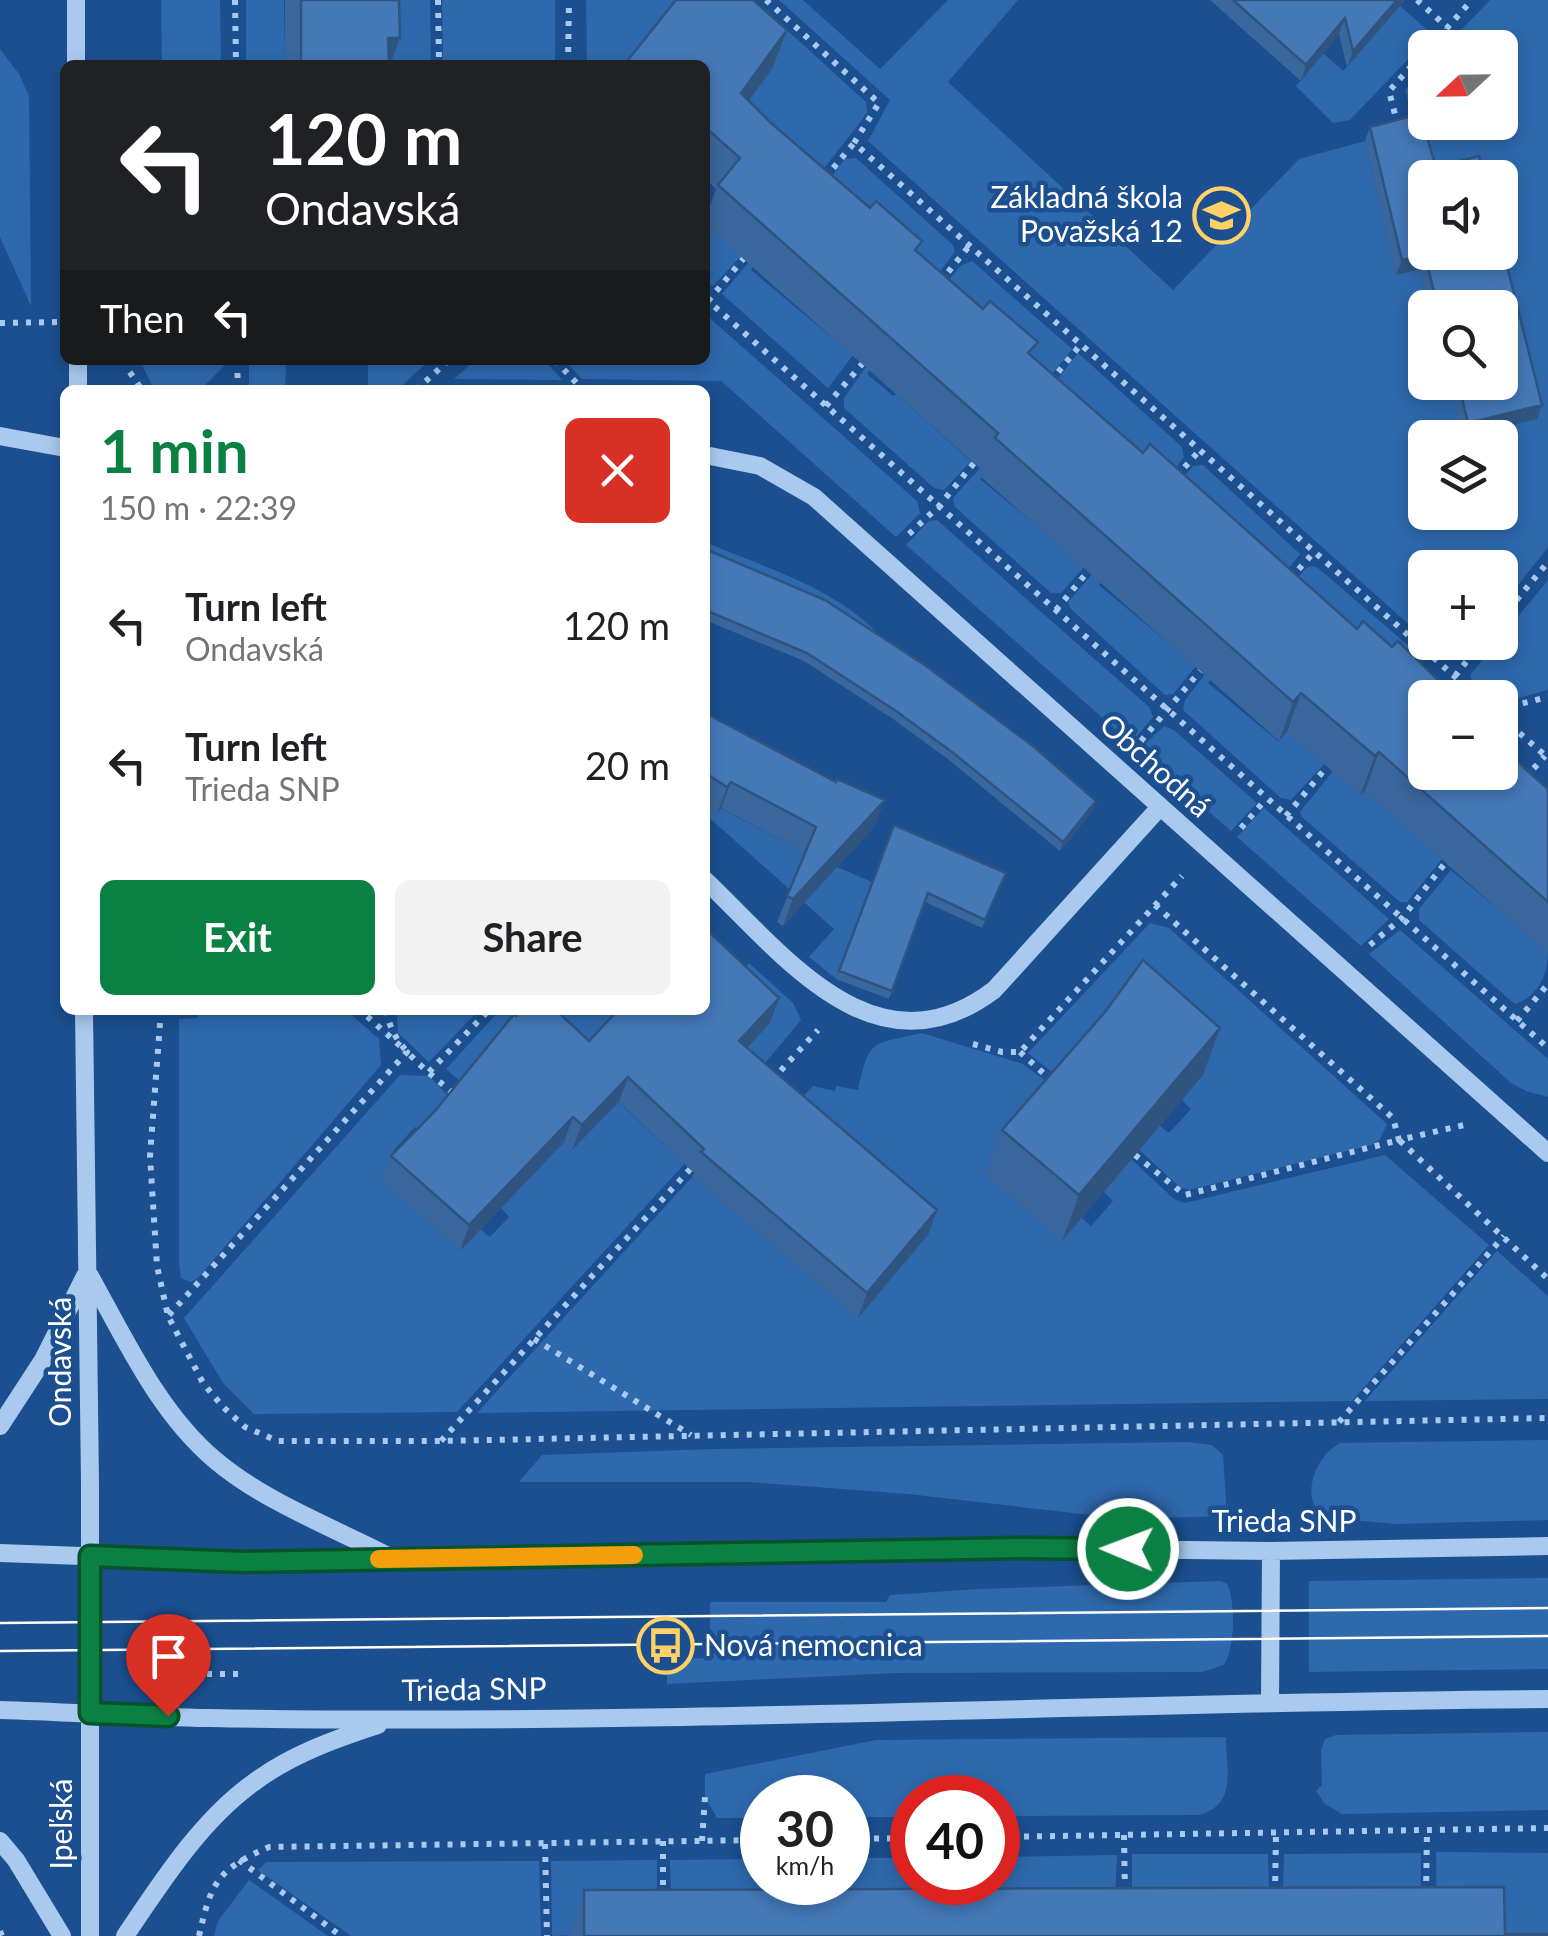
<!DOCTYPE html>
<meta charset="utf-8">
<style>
body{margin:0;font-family:Lato,sans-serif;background:#f2f2f2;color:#202124;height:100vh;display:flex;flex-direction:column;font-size:38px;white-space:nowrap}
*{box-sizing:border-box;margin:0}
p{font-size:32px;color:#757577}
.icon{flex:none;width:55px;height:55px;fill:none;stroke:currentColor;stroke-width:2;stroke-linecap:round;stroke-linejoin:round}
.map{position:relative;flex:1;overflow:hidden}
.panel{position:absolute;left:60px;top:385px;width:650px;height:630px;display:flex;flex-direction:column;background:#fff;border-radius:15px;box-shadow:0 5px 15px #0003}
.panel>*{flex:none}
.top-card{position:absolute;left:60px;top:60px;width:650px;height:305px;border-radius:15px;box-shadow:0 5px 15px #0003;background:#202124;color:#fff;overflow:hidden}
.needle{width:65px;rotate:248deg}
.controls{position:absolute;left:1408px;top:30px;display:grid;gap:20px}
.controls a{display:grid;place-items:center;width:110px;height:110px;border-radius:15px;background:#fff;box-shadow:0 5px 15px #0003;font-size:50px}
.speed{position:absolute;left:740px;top:1775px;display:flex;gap:20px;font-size:50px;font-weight:700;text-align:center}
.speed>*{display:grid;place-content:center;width:130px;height:130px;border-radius:50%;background:#fff;box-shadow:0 5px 15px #0003;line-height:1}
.speed small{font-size:25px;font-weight:400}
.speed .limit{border:15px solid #d22;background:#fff;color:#111}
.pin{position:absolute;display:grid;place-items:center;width:85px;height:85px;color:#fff;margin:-102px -42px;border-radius:50% 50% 50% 0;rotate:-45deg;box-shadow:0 0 10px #0007}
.pin .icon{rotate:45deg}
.me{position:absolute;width:110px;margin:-55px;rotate:271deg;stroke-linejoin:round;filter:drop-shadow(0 0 8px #0008)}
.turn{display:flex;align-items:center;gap:35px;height:210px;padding:0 40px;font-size:45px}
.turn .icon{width:130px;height:130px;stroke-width:2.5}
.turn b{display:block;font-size:70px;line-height:85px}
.then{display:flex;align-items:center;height:95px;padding:0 40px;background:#0003;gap:20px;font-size:38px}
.round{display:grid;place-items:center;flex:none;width:105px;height:105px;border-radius:15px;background:#f2f2f2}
.summary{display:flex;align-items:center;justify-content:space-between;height:170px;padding:0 40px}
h1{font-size:60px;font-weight:700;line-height:75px;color:#0b8043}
.action{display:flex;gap:20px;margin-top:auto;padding:20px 40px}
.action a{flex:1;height:115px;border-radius:15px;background:#0b8043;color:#fff;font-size:40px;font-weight:700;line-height:115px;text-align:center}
.action a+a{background:#f2f2f2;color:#202124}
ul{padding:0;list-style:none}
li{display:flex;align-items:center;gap:30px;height:140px;padding:0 40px}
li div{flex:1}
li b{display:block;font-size:38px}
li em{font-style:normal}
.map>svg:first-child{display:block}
</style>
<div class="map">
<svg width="1548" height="1936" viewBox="0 0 1548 1936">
<rect width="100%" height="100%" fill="#1b4f8f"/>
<path fill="#2e69ad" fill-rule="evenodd" d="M 161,0 L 220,0 L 221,65 L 162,65 Z
M 246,0 L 284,0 L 285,65 L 246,65 Z
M 372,0 L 430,0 L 431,65 L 384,65 Z
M 442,0 L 555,0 L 555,65 L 443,65 Z
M 586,0 L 693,0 L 641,65 L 587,65 Z
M 696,0 L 754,0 L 866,102 L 867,112 L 862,120 L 800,199 Z
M 779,0 L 803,0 L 880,69 L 948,0 L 1018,0 L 948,82 L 1173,290 L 1299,159 L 1365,141 L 1396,274 L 1420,269 L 1429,307 L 1425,308 L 1425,382 L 1449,383 L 1464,437 L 1537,419 L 1500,252 L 1500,178 L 1430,177 L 1405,90 L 1425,69 L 1425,122 L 1500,122 L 1500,48 L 1445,47 L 1490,0 L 1548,0 L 1548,547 L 1500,608 L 1500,568 L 1425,568 L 1425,639 L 868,141 L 890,100 ZM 1425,438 L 1500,438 L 1500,512 L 1425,512 Z
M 1400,6 L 1432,34 L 1350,120 L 1333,123 L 1296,86 L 1323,53 L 1343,71 Z
M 0,49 L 19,74 L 29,96 L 31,306 L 0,237 Z
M 856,158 L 953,245 L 955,252 L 916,302 L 808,206 L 845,159 Z
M 705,225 L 741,256 L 713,286 L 705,281 Z
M 972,261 L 1072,349 L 1028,404 L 926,310 L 960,266 Z
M 749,262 L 753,267 L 751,270 L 853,355 L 828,388 L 722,294 Z
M 705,314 L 917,501 L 920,513 L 896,537 L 721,381 L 582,379 L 564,360 L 705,360 Z
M 1078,353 L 1182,447 L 1184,457 L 1152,498 L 1034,409 Z
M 140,360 L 225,360 L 225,365 L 200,390 L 154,390 Z
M 249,360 L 286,360 L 285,390 L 249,390 Z
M 368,360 L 430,360 L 397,390 L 368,390 Z
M 475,360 L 545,360 L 562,380 L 454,379 Z
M 866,367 L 870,369 L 867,374 L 893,396 L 896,394 L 971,461 L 944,490 L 934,488 L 844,408 L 844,398 Z
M 1203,465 L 1300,554 L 1258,607 L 1152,516 L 1193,466 Z
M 980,468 L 985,472 L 980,479 L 1085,566 L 1061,593 L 1051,593 L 955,507 L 953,498 Z
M 937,520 L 1149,707 L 1153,717 L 1131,743 L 906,545 L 929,521 Z
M 705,542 C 775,572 856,593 899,660 L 705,557 Z
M 1312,566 L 1318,568 L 1411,648 L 1421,659 L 1419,664 L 1267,615 L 1306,568 Z
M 1093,573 L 1102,581 L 1099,585 L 1196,666 L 1173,694 L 1165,695 L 1070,608 L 1068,602 Z
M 1548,580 L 1548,690 L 1500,703 L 1500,698 L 1491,697 L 1471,679 L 1471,674 Z
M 1206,673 L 1211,679 L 1208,683 L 1278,741 L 1291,728 L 1328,760 L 1291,800 L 1281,798 L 1183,710 L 1185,700 Z
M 1164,726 L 1174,730 L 1257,803 L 1231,831 L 1139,750 Z
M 1333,771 L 1360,795 L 1365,791 L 1443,858 L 1407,902 L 1400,902 L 1302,817 L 1300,812 Z
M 705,800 L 807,854 L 872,882 L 836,979 L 809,957 L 834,929 L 705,814 Z
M 1264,808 L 1389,919 L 1361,946 L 1237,837 Z
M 1451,870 L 1548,951 C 1548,974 1539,995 1516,1004 L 1511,1001 L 1419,920 L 1419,909 Z
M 1150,923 L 1169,928 L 1387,1124 L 1380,1139 L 1371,1145 L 1189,1190 L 1180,1187 L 1139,1150 L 1159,1125 L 1169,1133 L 1191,1109 L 1182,1100 L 1203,1074 L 1064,1082 L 1028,1053 Z
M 1400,930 L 1548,1059 L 1548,1097 L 1526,1091 L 1511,1083 L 1369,954 Z
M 749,963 L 793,1003 L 801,1020 L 731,1104 L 711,1086 L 729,984 Z
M 198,1010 L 346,1010 L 379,1039 L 381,1065 L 198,1278 L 191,1282 L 181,1278 L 179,1264 L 179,1019 L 198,1018 Z
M 397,1010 L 479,1010 L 429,1062 L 398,1033 Z
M 500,1010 L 632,1010 L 580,1066 L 498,1035 L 475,1061 L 467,1087 L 446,1069 Z
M 922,1033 L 1023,1064 L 1058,1090 L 1017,1120 L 997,1144 L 1091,1226 L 1113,1201 L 1104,1192 L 1131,1159 L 1174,1199 L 1185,1203 L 1385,1155 L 1489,1245 L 1352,1401 L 477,1413 L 692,1177 L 858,1317 L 787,1114 L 813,1086 L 835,1091 L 836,1086 L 858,1090 C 870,1037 871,1045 922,1033 Z
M 400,1075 L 429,1076 L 454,1102 L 424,1134 L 415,1127 L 393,1151 L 459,1250 L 480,1229 L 490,1237 L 509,1217 L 501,1208 L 564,1142 L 573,1149 L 609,1093 L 663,1144 L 688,1160 L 457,1412 L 254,1414 L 223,1383 L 184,1318 Z
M 1497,1251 L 1548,1296 L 1548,1399 L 1365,1401 Z
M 1548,1440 L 1548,1520 L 1397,1524 L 1327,1518 C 1297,1503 1315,1454 1341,1443 Z
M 1188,1442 L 1212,1445 L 1223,1455 L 1227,1516 L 1126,1519 L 908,1494 L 748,1482 L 519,1482 L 542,1455 L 713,1449 Z
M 1548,1578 L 1548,1669 L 1309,1672 L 1309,1581 Z
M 1221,1581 L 1227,1584 C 1236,1602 1235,1648 1224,1665 L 1202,1672 L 894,1673 L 667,1684 L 667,1659 L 710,1658 L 710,1602 L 886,1602 L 890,1595 L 978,1589 Z
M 1548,1732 L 1548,1810 L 1342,1814 L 1325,1804 L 1316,1791 L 1322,1785 L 1321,1749 L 1325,1739 L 1336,1735 Z
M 1226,1737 C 1226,1770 1238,1804 1199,1815 L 998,1816 L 998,1798 L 912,1798 L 912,1817 L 848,1817 L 848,1798 L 762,1798 L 762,1818 L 717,1818 L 705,1797 L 705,1774 L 876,1740 Z
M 1436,1852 L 1548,1853 L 1548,1936 L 1489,1936 L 1437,1930 Z
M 1421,1853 L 1420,1930 L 1282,1931 L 1284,1854 Z
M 1132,1854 L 1268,1854 L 1269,1899 L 1132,1900 Z
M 1117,1855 L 1115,1901 L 975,1932 L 974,1883 L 998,1882 L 998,1857 Z
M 848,1858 L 912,1858 L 912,1882 L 959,1883 L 958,1932 L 823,1932 L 822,1883 L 848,1882 Z
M 762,1859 L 762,1882 L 806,1883 L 807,1932 L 671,1903 L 670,1860 Z
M 657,1860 L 657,1932 L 552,1936 L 551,1861 Z
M 539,1861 L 541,1936 L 351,1936 L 258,1870 L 266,1862 Z
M 249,1880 L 328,1936 L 214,1936 L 218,1921 Z"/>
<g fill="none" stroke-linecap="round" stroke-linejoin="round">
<path stroke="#a9c9ee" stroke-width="6" stroke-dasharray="5 8" stroke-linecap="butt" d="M 235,0 L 236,65
M 438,0 L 439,65
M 766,0 L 879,103 L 854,143 L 1479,698
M 1417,0 L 1447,27
M 1429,48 L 1472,0
M 568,65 L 569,0
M 1398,126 L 1389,91 L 1425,51
M 825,178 L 854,143
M 705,186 L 708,182
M 940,282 L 970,245
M 705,298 L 1548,1048
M 708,301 L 744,258
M 0,323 L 65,322
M 127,360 L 127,368 L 142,390
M 237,360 L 238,390
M 555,360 L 583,390
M 1050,382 L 1081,344
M 416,390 L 449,360
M 826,406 L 863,363
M 1176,477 L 1200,450
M 909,534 L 939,506 L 974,463
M 1290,579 L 1315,551
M 1056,610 L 1089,570
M 1500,620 L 1548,562
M 1455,676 L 1482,642
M 1500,716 L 1548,758
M 1502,718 L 1516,705 L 1548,697
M 1141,741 L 1201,670
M 1525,778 L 1545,756
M 1286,816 L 1330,763
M 1241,828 L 1266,799
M 1155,905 L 1393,1118 L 1399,1140 L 1464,1125
M 1370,945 L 1402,918 L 1446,862
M 161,1010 L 150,1156 L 157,1266 L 168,1316 L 203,1383 L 223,1407 L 245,1427 L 278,1441 L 441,1441 L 1548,1418
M 387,1010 C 389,1046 431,1073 456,1096
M 1517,1021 L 1548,984
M 973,1044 L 1002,1052 L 1020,1052 L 1182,876
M 1020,1052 L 1051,1080
M 429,1072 L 489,1010
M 772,1080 L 818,1030
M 1135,1155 L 1185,1195 L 1399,1140 L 1548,1279
M 169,1315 L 407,1052 L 360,1010
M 534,1339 L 691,1435
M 1339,1422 L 1504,1236
M 441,1441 L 693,1166
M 207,1674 L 246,1674
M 1124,1835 L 1125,1895
M 998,1837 L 1548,1828
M 848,1839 L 912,1838
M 663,1841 L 663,1896
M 702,1841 L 705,1797
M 545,1844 L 547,1936
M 239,1860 L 341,1936
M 1275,1894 L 1276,1833
M 1426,1894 L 1427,1831
M 0,1931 L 2,1936
M 199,1936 C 211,1882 218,1869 269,1847 L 762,1840"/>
<path stroke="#a9c9ee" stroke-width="18" d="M 76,0 L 76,65
M 78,360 L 78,390
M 0,436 L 65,448
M 705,455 L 760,466 L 814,497 L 1548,1153
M 705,880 C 784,955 876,1079 994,990 L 1160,807
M 84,1010 L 90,1483 L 90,1936
M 90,1276 C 125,1339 159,1413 215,1460 C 263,1501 334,1528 390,1557
M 0,1426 L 43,1360 L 85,1276
M 0,1553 L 243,1562 L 1021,1548 L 1271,1551 L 1548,1546
M 1270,1701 L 1271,1551
M 0,1710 C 70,1712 140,1717 210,1718 C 656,1726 1102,1702 1548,1699
M 0,1841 L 16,1860 L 62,1936
M 125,1936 C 161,1883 200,1821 253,1783 C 290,1755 335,1739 378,1725"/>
<path stroke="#fff" stroke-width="2.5" d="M 0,1623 L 1548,1608
M 0,1651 L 1548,1636"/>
</g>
<path fill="#3a679d" d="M 285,0 L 399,0 L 390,65 L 285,65 Z
M 1210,0 L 1405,0 L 1347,67 L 1339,34 L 1301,81 Z
M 787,30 L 772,69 L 749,101 L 771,123 L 918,252 L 1032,357 L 1143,453 L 1548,789 L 1548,954 L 1365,791 L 1360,795 L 1287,732 L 1279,741 L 981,477 L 983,471 L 705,225 L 705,220 L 716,189 L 705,179 L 705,65 L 626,65 L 628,60 Z
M 1420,114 L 1436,167 L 1479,156 L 1485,178 L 1425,178 L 1425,252 L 1500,252 L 1500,238 L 1542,405 L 1537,419 L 1463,437 L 1449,382 L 1500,382 L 1500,308 L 1429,308 L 1420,269 L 1396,275 L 1365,141 L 1370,127 Z
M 705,549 L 1094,809 L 1060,851 L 949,760 L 893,719 L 804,661 L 705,620 Z
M 705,713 L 875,826 L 783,926 L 777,922 L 805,853 L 721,808 L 717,814 L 705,806 Z
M 894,825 L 1006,873 L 982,928 L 925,902 L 889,999 L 836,979 Z
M 779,998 L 770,1023 L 747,1048 L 928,1235 L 858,1318 L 692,1177 L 694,1173 L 619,1102 L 572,1150 L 564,1142 L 460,1251 L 382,1181 L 391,1156 L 435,1111 L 516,1016 L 589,1041 Z
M 1203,1075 L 1062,1241 L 985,1176 L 1002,1130 Z
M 584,1890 L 1548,1936 L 569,1936 Z"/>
<path fill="#305480" d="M 1397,0 L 1405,0 L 1347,67 L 1353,51 Z
M 1345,18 L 1339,34 L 1301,81 L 1306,65 Z
M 787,30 L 772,69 L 726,132 L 741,93 Z
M 388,38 L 400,38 L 390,65 L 378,65 Z
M 1425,255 L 1420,269 L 1396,275 L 1402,260 Z
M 1542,405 L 1537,419 L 1463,437 L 1468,423 Z
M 1301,693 L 1287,732 L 1279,741 L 1293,702 Z
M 1379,752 L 1365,791 L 1360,795 L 1375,756 Z
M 731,782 L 721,808 L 717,814 L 727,787 Z
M 885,800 L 875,826 L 783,926 L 793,899 Z
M 1096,801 L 1094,809 L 1060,851 L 1063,842 Z
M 779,998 L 770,1023 L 730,1067 L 739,1041 Z
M 1220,1028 L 1203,1075 L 1062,1241 L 1079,1195 Z
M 628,1077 L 619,1102 L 572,1150 L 582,1125 Z
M 573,1117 L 564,1142 L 460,1251 L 469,1225 Z
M 937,1210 L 928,1235 L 858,1318 L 867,1293 Z"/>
<path fill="#4478b7" stroke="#305480" stroke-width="2.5" d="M 301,0 L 399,0 L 400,38 L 388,38 L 389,65 L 301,65 Z
M 676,0 L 753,0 L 787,30 L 741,93 L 771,123 L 870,208 L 876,201 L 922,241 L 915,250 L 983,309 L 990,301 L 1038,342 L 1028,353 L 1143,453 L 1150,444 L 1357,629 L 1363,621 L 1392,647 L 1398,641 L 1457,698 L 1425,698 L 1425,772 L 1500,772 L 1500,731 L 1512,741 L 1504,750 L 1548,789 L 1548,902 L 1379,752 L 1375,756 L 1301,693 L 1293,702 L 995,438 L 998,433 L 718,185 L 740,158 L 705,127 L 705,65 L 634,65 L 628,60 Z
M 1233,0 L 1397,0 L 1353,51 L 1345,18 L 1306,65 Z
M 1420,114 L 1436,167 L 1479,156 L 1485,178 L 1425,178 L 1425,252 L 1500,252 L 1500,238 L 1542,405 L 1468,423 L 1458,382 L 1500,382 L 1500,308 L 1438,308 L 1425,255 L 1402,260 L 1370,127 Z
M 705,549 L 825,600 L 926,666 L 1034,747 L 1096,801 L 1063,842 L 952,752 L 896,711 L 807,653 L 705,610 Z
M 705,713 L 836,782 L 837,779 L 885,800 L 793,899 L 787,896 L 816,827 L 731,782 L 727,787 L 705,773 Z
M 894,825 L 1006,873 L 985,920 L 928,893 L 892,991 L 839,971 Z
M 705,928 L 779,998 L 739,1041 L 937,1210 L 867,1293 L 701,1152 L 704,1149 L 628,1077 L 582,1125 L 573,1117 L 469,1225 L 391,1156 L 435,1111 L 514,1014 L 516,1016 L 522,1010 L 556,1010 L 589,1041 L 618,1010 L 705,1010 Z
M 1143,960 L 1220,1028 L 1079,1195 L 1002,1130 L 1105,1012 Z
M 1504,1887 L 1505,1934 L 1548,1934 L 1548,1936 L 584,1936 L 584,1890 Z"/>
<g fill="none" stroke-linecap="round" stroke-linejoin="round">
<defs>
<path id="route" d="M 168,1716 L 90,1713 L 90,1556 L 243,1562 L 1021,1548 L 1128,1549"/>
</defs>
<use href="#route" stroke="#07532c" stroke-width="25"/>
<use href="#route" stroke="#0b8043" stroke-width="18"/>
<path stroke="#f59e0b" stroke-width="18" d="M 379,1559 L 634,1555"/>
</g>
<defs>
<symbol id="school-ring" viewBox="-11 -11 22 22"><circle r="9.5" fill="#1b4f8f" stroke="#ffd166" stroke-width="1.5"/><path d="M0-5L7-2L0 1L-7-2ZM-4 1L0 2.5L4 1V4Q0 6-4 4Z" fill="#ffd166"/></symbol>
<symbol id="bus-ring" viewBox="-11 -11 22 22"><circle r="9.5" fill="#1b4f8f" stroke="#ffd166" stroke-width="1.5"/><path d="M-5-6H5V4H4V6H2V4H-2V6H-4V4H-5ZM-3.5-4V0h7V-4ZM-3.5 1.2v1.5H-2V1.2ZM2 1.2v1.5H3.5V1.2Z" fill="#ffd166"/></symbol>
</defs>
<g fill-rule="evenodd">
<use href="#school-ring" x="1190" y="184" width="63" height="63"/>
<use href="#bus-ring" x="634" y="1614" width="63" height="63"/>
</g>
<g text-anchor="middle" stroke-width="9" stroke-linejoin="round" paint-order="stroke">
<g font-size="30" fill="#fff" stroke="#1b4f8f" text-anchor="end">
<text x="1183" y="208">Základná škola<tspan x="1183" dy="34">Považská 12</tspan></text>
<text x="704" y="1656" text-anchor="start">Nová nemocnica</text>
</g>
<g font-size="30" fill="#fff" stroke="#1b4f8f">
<text transform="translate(1155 766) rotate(42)" y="10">Obchodná</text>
<text transform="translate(61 1362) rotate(-90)" y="10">Ondavská</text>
<text x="1284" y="1532">Trieda SNP</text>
<text transform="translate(474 1690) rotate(-1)" y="10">Trieda SNP</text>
<text transform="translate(62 1824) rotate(-90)" y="10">Ipeľská</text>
</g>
</g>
</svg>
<div class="controls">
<a><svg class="needle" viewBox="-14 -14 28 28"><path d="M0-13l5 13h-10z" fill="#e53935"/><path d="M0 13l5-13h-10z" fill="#757577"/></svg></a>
<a><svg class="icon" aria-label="sound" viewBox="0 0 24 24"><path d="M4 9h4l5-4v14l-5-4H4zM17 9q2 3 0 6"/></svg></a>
<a><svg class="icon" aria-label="search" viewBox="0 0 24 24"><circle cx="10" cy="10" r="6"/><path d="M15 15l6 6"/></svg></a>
<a><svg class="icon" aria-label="layers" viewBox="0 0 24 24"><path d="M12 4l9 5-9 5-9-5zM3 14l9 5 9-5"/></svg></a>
<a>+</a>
<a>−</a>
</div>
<div class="speed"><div>30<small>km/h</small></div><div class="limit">40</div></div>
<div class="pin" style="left:168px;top:1716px;background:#d93025"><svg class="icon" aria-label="arrive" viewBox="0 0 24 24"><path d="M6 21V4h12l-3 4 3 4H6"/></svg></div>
<svg class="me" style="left:1128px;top:1549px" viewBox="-20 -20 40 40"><circle r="17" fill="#0b8043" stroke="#fff" stroke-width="3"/><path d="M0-11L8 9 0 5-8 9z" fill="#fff"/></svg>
<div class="top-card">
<div class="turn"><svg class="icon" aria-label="left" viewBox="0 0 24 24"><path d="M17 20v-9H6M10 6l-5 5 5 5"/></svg><div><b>120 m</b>Ondavská</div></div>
<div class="then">Then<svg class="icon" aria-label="left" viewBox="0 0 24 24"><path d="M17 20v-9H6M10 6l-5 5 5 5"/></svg></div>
</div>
<section class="panel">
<div class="summary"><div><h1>1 min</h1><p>150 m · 22:39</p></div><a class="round" style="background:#d93025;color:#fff"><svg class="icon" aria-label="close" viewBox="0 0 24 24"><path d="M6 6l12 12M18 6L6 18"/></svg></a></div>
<ul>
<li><svg class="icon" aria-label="left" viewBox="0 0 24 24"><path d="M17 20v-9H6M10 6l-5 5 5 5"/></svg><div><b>Turn left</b><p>Ondavská</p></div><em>120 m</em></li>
<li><svg class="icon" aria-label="left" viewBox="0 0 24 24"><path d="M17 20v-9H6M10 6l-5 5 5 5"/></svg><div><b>Turn left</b><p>Trieda SNP</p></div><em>20 m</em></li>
</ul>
<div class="action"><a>Exit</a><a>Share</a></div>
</section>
</div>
